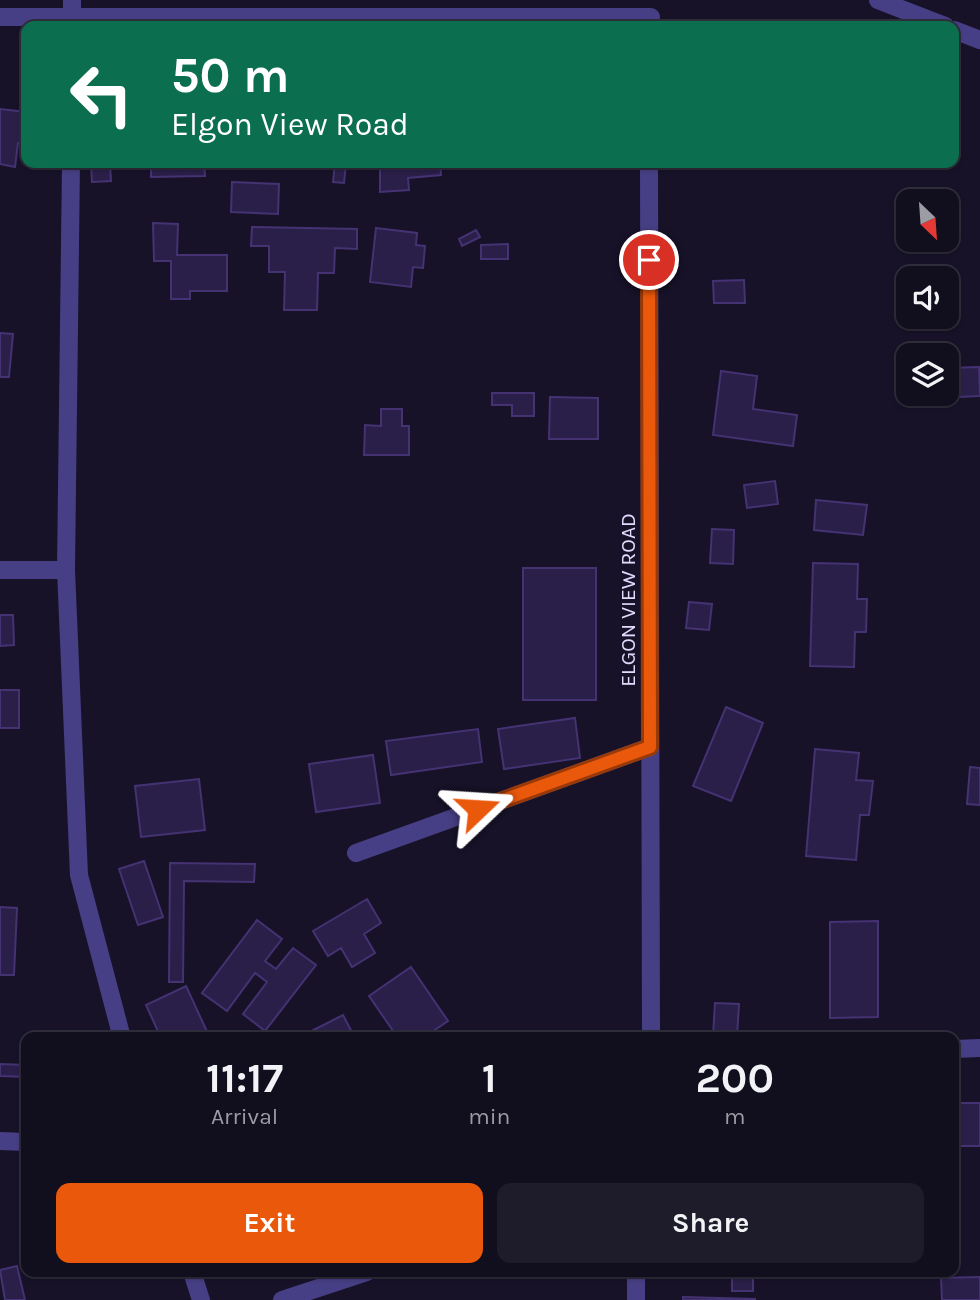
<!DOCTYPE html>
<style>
body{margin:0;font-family:Karla,sans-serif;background:#1e1c2b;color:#f1f3f6;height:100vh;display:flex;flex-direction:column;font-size:26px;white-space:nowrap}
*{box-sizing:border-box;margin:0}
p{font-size:23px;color:#9c9ca4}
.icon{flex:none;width:38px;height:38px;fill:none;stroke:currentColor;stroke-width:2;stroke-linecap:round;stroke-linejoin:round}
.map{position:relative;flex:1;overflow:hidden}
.side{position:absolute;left:21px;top:1032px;width:938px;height:245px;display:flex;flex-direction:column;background:#110e1e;border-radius:14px;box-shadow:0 2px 5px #0004,0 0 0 2px #302e3c}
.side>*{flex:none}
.hud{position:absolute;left:21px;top:21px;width:938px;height:147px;border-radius:14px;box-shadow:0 2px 5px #0004,0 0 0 2px #302e3c;background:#0b6e4f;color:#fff;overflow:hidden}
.needle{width:46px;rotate:155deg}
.buttons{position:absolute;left:896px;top:189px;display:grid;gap:14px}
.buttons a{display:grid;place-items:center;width:63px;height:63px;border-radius:14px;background:#110e1e;box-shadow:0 2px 5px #0004,0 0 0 2px #302e3c;font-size:35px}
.pin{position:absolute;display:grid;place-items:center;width:60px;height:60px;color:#fff;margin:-30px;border:4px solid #fff;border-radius:50%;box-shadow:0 2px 7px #0007}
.me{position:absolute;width:77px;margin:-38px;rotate:70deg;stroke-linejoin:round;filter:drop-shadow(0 0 5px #0008)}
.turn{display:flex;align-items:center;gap:24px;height:147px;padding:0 35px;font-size:32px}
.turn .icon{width:91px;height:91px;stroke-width:2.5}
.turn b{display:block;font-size:49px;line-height:60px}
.eta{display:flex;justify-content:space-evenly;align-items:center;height:119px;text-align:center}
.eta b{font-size:42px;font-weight:700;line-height:49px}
.button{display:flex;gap:14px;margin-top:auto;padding:14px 35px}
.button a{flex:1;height:80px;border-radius:14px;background:#ea580c;color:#fff;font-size:28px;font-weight:700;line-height:80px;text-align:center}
.button a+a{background:#1e1c2b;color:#f1f3f6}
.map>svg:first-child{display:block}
</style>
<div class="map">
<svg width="980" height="1300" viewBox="0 0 980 1300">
<rect width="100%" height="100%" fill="#171228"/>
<path fill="#2a1f48" stroke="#443273" stroke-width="2" d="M 0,109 L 26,112 L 26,145 L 18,143 L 15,167 L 0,164 Z
M 91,163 L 110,163 L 111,181 L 92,182 Z
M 151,163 L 204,163 L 205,176 L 151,177 Z
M 335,163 L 346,163 L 344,183 L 333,182 Z
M 380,163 L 440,163 L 441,175 L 408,178 L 409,190 L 380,192 Z
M 232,182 L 279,184 L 278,214 L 231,212 Z
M 153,223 L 178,224 L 177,255 L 227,255 L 227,291 L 190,291 L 190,299 L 171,299 L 171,261 L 154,261 Z
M 252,227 L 357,229 L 357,249 L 335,248 L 334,273 L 318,273 L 317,310 L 284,310 L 285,272 L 269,272 L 269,246 L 251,246 Z
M 376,228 L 417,233 L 416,245 L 425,246 L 423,268 L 413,267 L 411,287 L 370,282 Z
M 476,230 L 480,237 L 462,246 L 459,239 Z
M 508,244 L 508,259 L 481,259 L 481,245 Z
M 744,280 L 745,303 L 714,303 L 713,281 Z
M 0,333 L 13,334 L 9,377 L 0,377 Z
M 979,367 L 980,396 L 915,399 L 915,394 L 947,394 L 947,368 Z
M 721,371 L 757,376 L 753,409 L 797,415 L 793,446 L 713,435 Z
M 492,393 L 534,393 L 534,416 L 512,416 L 512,405 L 492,405 Z
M 550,397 L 598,398 L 598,439 L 549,439 Z
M 381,409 L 402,409 L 402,426 L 409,426 L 409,455 L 364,455 L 365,425 L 381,426 Z
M 775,481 L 778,504 L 747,508 L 744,485 Z
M 816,500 L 867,505 L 863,535 L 814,530 Z
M 712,529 L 734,530 L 733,564 L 710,563 Z
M 813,563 L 858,564 L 857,599 L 867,599 L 866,632 L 855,632 L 854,667 L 810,666 Z
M 523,568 L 596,568 L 596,700 L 523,700 Z
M 689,602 L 712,604 L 709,630 L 686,628 Z
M 0,615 L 13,615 L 14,645 L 0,646 Z
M 0,690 L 19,690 L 19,728 L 0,728 Z
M 726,707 L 763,723 L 731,801 L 693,786 Z
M 575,718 L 580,758 L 504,769 L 498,729 Z
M 478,729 L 482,762 L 391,775 L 386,741 Z
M 815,749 L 859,753 L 856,780 L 873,781 L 869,815 L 860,815 L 856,860 L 806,856 Z
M 373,755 L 380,803 L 316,812 L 309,764 Z
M 970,767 L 980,768 L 980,805 L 967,804 Z
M 199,779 L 205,830 L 141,837 L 135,786 Z
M 144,861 L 163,917 L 138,925 L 119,869 Z
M 170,863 L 255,864 L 254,882 L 184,881 L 183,982 L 169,982 Z
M 367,899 L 381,923 L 364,934 L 375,953 L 352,967 L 341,948 L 328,956 L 313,931 Z
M 0,907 L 17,908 L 14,975 L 0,975 Z
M 257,920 L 282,939 L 265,961 L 276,969 L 293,948 L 316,965 L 265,1031 L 243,1014 L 267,982 L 255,973 L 227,1011 L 202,993 Z
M 878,921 L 878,1017 L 830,1018 L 830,922 Z
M 411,967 L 448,1021 L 423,1038 L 398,1038 L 369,996 Z
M 186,986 L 210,1038 L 161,1038 L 146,1005 Z
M 715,1003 L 739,1004 L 737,1037 L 713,1036 Z
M 343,1015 L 355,1038 L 298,1038 Z
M 0,1064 L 26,1065 L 26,1077 L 0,1076 Z
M 954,1103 L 980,1103 L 980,1146 L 954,1146 Z
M 17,1266 L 25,1300 L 5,1300 L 0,1270 Z
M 732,1272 L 753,1272 L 753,1291 L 732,1291 Z
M 980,1277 L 980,1300 L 942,1300 L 941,1278 Z
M 683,1297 L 756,1299 L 683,1300 Z"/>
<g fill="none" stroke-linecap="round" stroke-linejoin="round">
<path stroke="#473f85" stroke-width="18" d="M 878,0 L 945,26
M 0,17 L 651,17
M 72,26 L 72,0
M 954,30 L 980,40
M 71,163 L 66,570 L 79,875 L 122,1038
M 649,163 L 651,1038
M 0,570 L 66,570
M 356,853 L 650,747
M 954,1049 L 980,1048
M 0,1141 L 26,1142
M 192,1272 L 201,1300
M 636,1272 L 636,1300
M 282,1300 L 367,1272"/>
</g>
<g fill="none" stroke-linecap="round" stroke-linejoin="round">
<defs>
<path id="route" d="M 478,809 L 650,747 L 649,260"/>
</defs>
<use href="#route" stroke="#983908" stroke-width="18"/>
<use href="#route" stroke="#ea580c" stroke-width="12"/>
</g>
<g text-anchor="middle" stroke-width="5" stroke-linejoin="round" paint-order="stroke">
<g font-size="21" fill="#e1dbfd" stroke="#171228">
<text transform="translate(628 600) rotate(-90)" y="7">ELGON VIEW ROAD</text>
</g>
</g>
</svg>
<div class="buttons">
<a><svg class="needle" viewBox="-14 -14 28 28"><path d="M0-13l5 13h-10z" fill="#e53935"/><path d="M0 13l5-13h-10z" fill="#9c9ca4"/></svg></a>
<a><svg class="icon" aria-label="sound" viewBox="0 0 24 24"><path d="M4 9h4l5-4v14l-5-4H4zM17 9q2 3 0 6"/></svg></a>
<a><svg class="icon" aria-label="layers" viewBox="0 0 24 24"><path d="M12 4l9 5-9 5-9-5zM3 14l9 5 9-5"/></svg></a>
</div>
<div class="pin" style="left:649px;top:260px;background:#d93025"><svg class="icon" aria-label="arrive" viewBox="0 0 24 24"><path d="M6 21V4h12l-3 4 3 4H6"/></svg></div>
<svg class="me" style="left:478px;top:809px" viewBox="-20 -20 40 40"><path d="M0-17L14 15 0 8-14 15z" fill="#ea580c" stroke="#fff" stroke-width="4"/></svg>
<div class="hud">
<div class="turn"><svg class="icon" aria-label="left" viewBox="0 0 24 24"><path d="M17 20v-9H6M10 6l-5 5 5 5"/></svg><div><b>50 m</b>Elgon View Road</div></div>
</div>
<section class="side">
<div class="eta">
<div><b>11:17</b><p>Arrival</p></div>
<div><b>1</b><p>min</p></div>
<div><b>200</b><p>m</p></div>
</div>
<div class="button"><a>Exit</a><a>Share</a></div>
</section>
</div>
